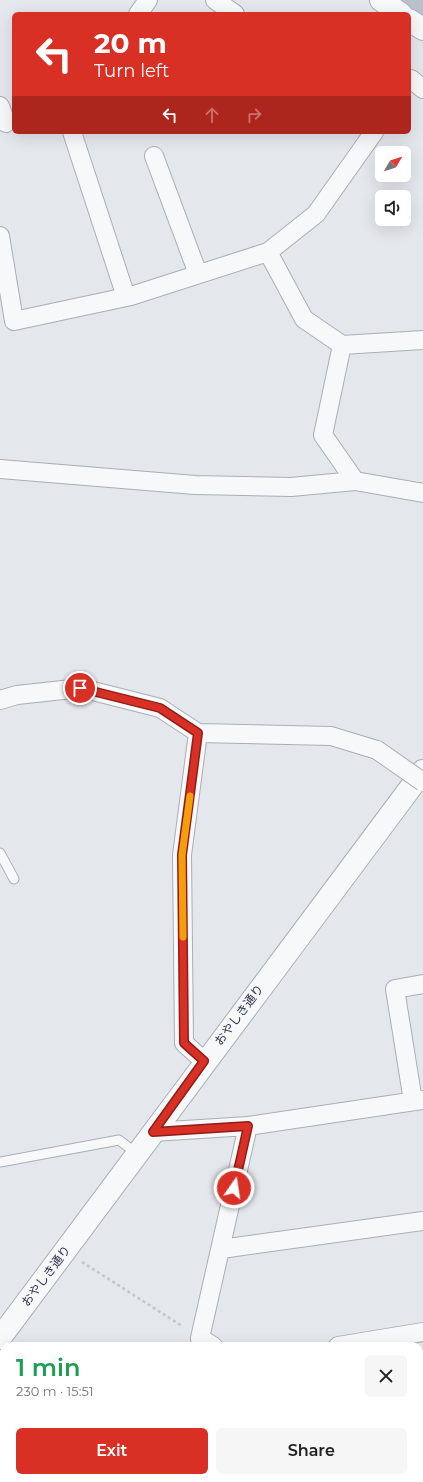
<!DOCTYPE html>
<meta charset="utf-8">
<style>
body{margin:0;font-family:Montserrat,"Noto Sans JP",sans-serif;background:#f6f6f6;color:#222;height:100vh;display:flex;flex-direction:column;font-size:15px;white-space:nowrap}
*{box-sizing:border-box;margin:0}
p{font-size:13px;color:#767676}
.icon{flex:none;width:22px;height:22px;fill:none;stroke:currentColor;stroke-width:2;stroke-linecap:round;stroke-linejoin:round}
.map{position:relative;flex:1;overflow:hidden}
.panel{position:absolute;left:0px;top:1342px;width:423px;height:140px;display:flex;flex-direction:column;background:#fff;border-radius:12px 12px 0 0;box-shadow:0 4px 16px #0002}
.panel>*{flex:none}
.top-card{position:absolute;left:12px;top:12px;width:399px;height:122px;border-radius:6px;box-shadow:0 4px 16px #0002;background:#d93025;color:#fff;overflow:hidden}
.needle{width:26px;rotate:51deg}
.controls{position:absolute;left:375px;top:146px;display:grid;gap:8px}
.controls a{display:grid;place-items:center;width:36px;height:36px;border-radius:6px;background:#fff;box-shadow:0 4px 16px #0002;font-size:20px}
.pin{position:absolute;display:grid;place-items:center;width:34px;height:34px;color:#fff;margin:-17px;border:2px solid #fff;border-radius:50%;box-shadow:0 1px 4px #0007}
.me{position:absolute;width:44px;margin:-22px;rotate:13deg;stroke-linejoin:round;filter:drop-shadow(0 0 3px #0008)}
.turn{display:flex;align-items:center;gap:14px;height:84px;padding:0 16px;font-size:18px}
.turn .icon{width:52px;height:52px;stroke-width:2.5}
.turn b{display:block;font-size:28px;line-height:34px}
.lanes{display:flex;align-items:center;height:38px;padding:0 16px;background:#0003;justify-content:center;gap:20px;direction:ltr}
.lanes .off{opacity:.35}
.round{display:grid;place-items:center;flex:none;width:42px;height:42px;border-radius:6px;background:#f6f6f6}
.headline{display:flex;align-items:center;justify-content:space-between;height:68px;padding:0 16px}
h1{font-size:24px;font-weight:600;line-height:30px;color:#1e9e55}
.cta{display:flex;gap:8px;margin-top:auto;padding:8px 16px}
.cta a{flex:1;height:46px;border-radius:6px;background:#d93025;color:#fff;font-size:16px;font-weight:600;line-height:46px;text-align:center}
.cta a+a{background:#f6f6f6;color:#222}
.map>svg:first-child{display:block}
</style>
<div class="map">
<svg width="423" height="1482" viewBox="0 0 423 1482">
<rect width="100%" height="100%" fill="#e4e7ec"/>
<path fill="#bbc0ca" d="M 397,0 L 423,0 L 423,18 L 416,13 Z"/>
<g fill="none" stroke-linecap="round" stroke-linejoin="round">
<defs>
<path id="service" d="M 0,853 L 14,879
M 0,1162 L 119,1140 L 136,1153"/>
<path id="minor" d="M 215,0 L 235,14
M 138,14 L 148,0
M 409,82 L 411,79 L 423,89
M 0,106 L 6,123
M 72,132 L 126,297
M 154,156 L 198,274
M 0,236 L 14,321 L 131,296 L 268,252 L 316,214 L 374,132
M 268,252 L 304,319 L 342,345 L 423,340
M 342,345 L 323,435 L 355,481
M 0,469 L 195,485 L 291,487 L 355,481 L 423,493
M 0,700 L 17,695 L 81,688 L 160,708 L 198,733 L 331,736 L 377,750
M 198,733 L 182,855 L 184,1043 L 204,1061
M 413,1101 L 395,989 L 423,984
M 153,1132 L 248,1126 L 423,1100
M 221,1249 L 423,1221
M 213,1346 L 200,1338 L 248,1126
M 338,1346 L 423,1332
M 419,1449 L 423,1450"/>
<path id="tertiary" d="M 381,0 L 401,14
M 409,20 L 423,29
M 0,1338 C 140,1148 281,959 423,771"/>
</defs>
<use href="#service" stroke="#a9aeb7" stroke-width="11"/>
<use href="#minor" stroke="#a9aeb7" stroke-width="20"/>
<use href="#tertiary" stroke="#a9aeb7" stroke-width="24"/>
<path stroke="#c2c5cb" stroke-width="2.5" stroke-dasharray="3 3" stroke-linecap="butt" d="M 82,1262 L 182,1326
M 229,1478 L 233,1482"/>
<use href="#service" stroke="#f7f8fa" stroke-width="9"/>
<use href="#minor" stroke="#f7f8fa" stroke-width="18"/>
<use href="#tertiary" stroke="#f7f8fa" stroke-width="22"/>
<defs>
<path id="minor-bridge" d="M 377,750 L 423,782"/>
</defs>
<use href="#minor-bridge" stroke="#a9aeb7" stroke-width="20" stroke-linecap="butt"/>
<use href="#minor-bridge" stroke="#f7f8fa" stroke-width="18"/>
</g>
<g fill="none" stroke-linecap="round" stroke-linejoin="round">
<defs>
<path id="route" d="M 80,688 L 160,708 L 198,733 L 182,855 L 184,1043 L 204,1061 L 153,1132 L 248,1126 L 234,1188"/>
</defs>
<use href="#route" stroke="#8d1f18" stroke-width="10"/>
<use href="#route" stroke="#d93025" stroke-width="7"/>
<path stroke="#f59e0b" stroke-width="7" d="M 183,937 L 182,855 L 190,796"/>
</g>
<g text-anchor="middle" stroke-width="3" stroke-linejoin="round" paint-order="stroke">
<g font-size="12" fill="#2b3445" stroke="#f4f6f9">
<text transform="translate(239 1015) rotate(-53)" y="4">おやしき通り</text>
<text transform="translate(46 1276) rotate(-53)" y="4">おやしき通り</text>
</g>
</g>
</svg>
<div class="controls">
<a><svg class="needle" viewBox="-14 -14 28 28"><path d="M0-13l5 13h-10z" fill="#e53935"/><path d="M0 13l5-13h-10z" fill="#767676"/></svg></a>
<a><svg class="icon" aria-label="sound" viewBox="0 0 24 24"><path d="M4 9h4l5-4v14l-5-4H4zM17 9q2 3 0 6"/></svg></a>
</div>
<div class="pin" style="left:80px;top:688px;background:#d93025"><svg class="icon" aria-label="arrive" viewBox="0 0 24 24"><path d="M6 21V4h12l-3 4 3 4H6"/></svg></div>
<svg class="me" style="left:234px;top:1188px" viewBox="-20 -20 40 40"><circle r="17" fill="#d93025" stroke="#fff" stroke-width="3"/><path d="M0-11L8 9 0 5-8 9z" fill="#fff"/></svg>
<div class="top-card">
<div class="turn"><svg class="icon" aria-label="left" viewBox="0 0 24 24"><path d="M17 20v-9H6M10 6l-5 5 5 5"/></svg><div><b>20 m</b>Turn left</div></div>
<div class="lanes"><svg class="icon" aria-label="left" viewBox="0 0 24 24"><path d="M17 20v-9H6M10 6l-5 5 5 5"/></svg><svg class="icon off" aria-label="ahead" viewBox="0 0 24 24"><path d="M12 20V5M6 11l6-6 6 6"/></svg><svg class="icon off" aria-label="right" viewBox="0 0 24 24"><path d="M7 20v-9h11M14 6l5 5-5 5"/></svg></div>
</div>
<section class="panel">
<div class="headline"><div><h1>1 min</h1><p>230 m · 15:51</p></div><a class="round"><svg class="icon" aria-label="close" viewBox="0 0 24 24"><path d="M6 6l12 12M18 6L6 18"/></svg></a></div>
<div class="cta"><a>Exit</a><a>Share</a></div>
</section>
</div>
